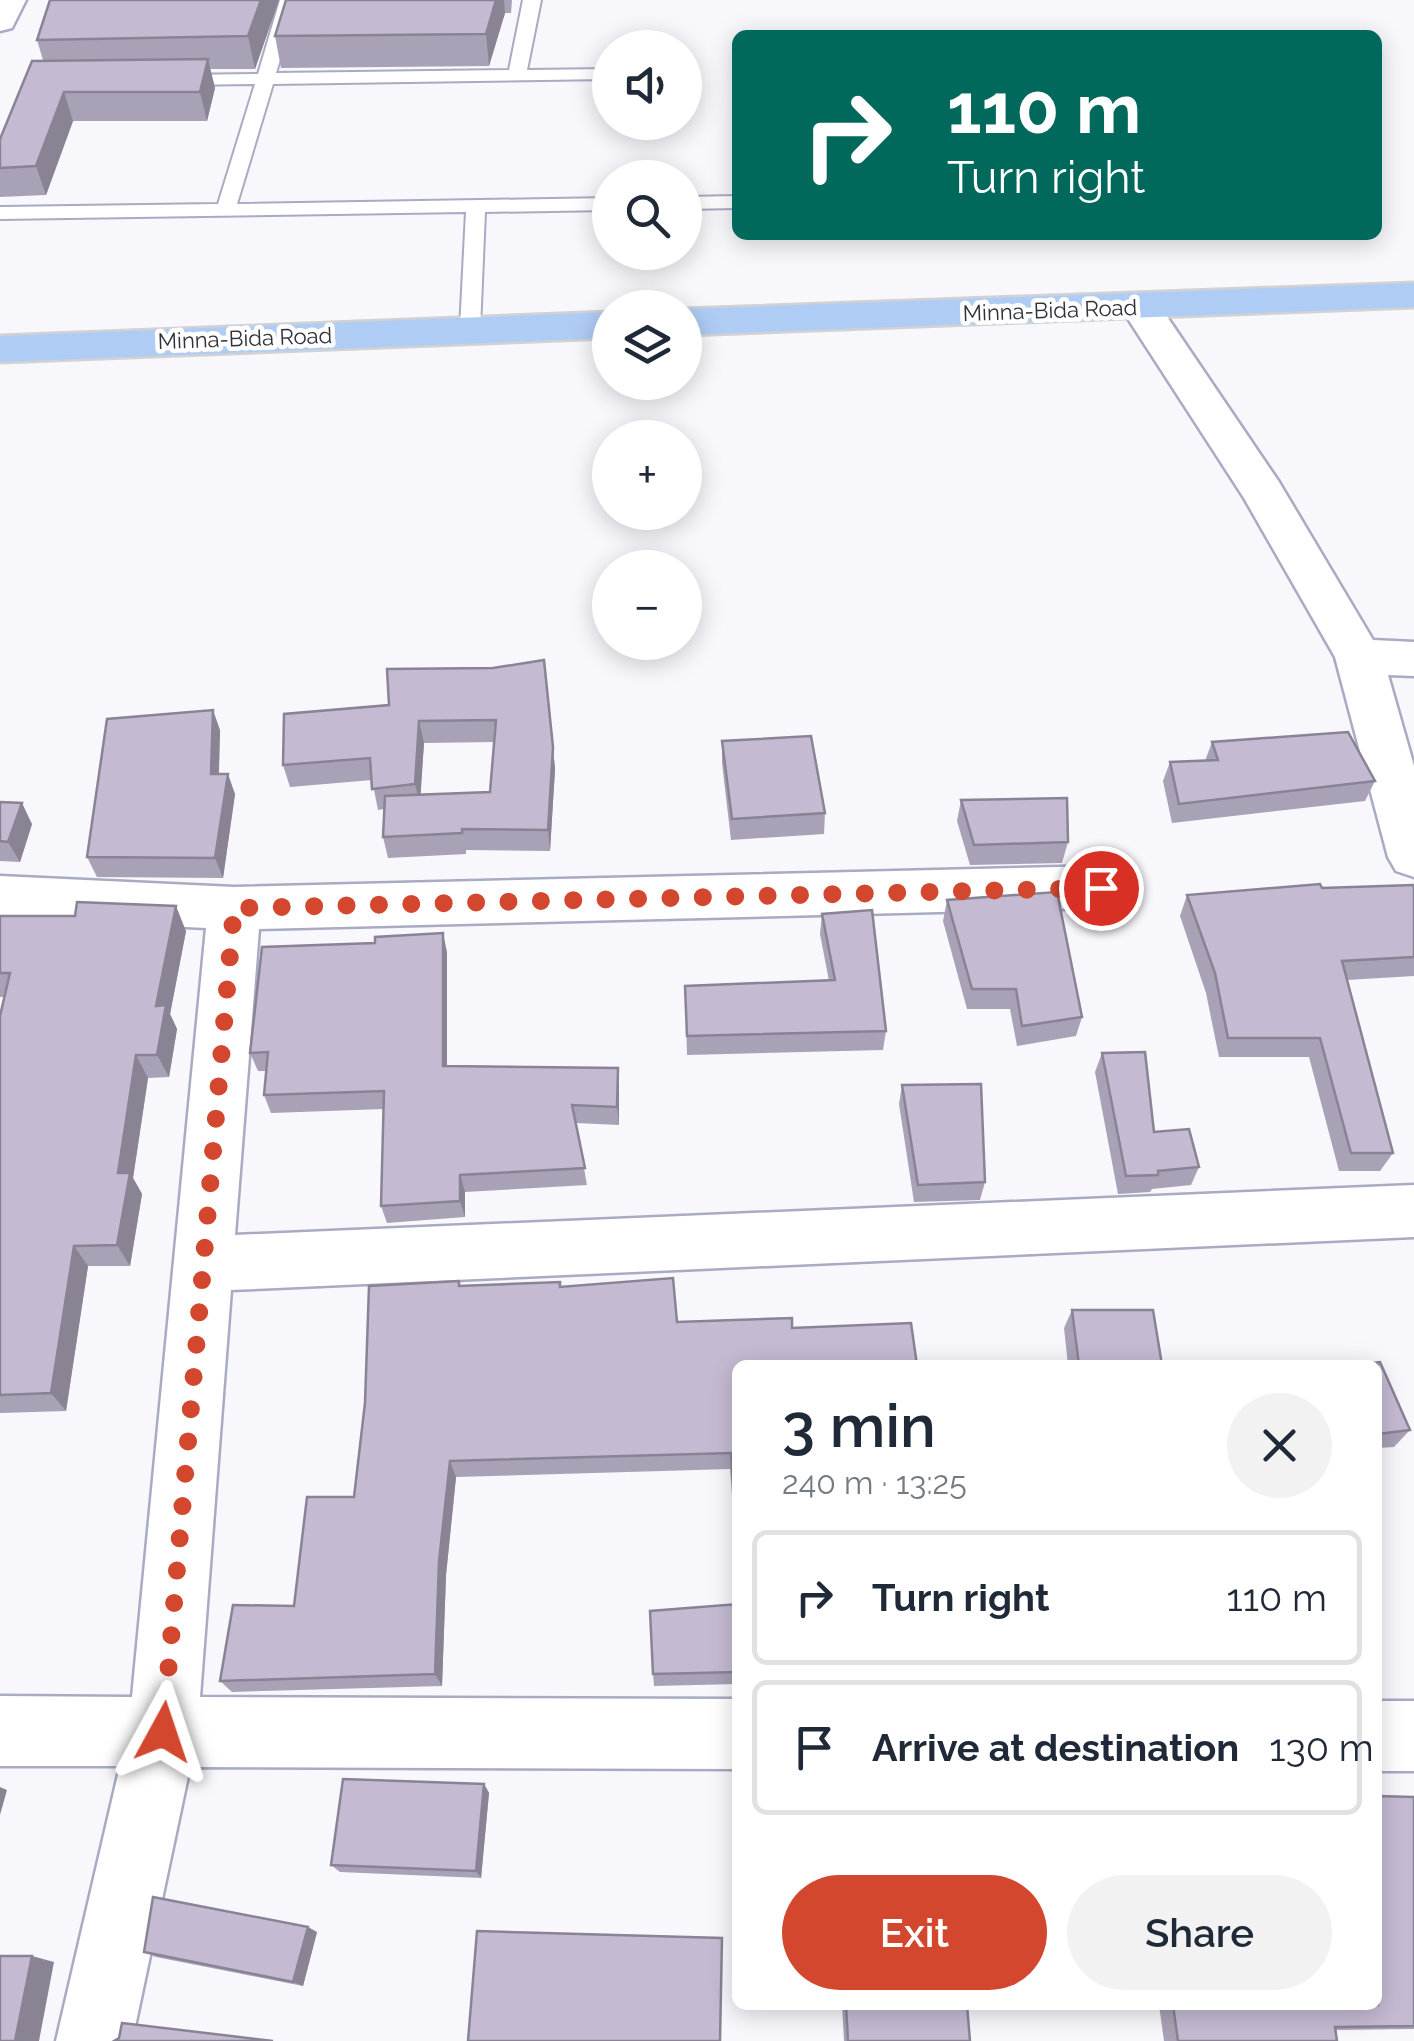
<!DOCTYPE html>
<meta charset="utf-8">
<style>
body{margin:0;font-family:Raleway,sans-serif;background:#f2f2f3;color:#1f2937;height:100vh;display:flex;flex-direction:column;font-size:38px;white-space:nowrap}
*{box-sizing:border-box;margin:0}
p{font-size:32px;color:#747a83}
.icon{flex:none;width:55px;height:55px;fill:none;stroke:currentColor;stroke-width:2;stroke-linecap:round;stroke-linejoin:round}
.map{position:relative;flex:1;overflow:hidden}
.drawer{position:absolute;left:732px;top:1360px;width:650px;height:650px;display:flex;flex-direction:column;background:#fff;border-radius:15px;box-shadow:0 5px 25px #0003}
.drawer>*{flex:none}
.hud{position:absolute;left:732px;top:30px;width:650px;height:210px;border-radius:15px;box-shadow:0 5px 25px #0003;background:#00695c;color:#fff;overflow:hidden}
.buttons{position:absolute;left:592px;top:30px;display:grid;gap:20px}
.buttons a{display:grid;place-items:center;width:110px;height:110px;border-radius:50%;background:#fff;box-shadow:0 5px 25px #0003;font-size:50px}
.pin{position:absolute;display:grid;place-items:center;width:85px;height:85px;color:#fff;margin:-42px;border:5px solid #fff;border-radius:50%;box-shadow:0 2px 10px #0007}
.me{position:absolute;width:110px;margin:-55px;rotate:5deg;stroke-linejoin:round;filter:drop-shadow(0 0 8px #0008)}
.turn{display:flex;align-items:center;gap:35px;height:210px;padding:0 50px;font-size:45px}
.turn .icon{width:130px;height:130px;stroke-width:2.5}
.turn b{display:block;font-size:70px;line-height:85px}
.round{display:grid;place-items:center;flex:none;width:105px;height:105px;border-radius:52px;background:#f2f2f3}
.headline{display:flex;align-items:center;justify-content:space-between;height:170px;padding:0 50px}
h1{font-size:60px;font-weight:600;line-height:75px}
.cta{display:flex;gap:20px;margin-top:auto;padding:20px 50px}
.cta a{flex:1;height:115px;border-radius:60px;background:#d2472e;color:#fff;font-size:40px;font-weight:600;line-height:115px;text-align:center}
.cta a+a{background:#f2f2f3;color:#1f2937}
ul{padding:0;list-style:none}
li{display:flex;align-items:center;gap:30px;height:135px;margin:0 20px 15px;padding:0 30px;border:5px solid #e0e1e3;border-radius:15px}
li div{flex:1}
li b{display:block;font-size:38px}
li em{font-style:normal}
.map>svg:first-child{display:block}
</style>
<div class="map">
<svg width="1414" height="2041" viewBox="0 0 1414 2041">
<rect width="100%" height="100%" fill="#f7f7fc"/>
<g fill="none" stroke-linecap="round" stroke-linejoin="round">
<defs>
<path id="service" d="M 280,0 L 298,0 L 276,73 L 509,70 L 523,0 L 541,0 L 527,70 L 610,69 L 610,79 L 273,84 L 237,204 L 610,198 L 610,210 L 485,212 L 480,329 L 470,335 L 460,329 L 466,212 L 0,219 L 0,207 L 218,204 L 255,84 L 177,85 L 168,80 L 177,75 L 258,74 Z
M 738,196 L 738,208 L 685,209 L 685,197 Z"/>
<path id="minor" d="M 0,0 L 26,0 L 12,28 L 0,31 Z
M 1141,296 L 1155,299 L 1279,482 L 1373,640 L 1414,642 L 1414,676 L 1388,675 L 1414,766 L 1414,877 L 1396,871 L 1388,857 L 1335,657 L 1244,498 L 1121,308 L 1127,299 Z
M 1101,866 L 1119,872 L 1127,887 L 1119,902 L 1101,908 L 259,929 L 235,1235 L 1414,1185 L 1414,1237 L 231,1290 L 200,1697 L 738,1699 L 738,1769 L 190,1767 L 132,2041 L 56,2041 L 120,1766 L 0,1766 L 0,1696 L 132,1697 L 206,928 L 0,918 L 0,876 L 234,887 Z
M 1378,1701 L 1414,1701 L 1414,1771 L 1378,1771 Z"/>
<path id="primary" d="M 1414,283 L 1414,307 L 685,335 L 685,309 Z
M 610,312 L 610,338 L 0,362 L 0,336 Z"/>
</defs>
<use href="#service" stroke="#a8abc2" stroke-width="4"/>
<use href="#minor" stroke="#a8abc2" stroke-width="5"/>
<use href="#primary" stroke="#d1d2d4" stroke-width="5"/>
<use href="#service" fill="#fff" fill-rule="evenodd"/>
<use href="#minor" fill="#fff" fill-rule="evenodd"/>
<use href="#primary" fill="#afccf5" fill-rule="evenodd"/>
</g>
<path fill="#a9a1b5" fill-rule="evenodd" d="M 279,0 L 255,69 L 210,69 L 215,88 L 207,121 L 73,121 L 46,195 L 0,197 L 0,139 L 43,60 L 37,40 Z
M 286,0 L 512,0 L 511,13 L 505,13 L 489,66 L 281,68 L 275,36 Z
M 544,660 L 555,769 L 550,851 L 466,850 L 466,854 L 388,858 L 383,837 L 384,809 L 378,810 L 372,780 L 290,787 L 283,765 L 389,705 L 493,668 ZM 494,742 L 490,792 L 420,794 L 424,743 Z
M 220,730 L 219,774 L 235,794 L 223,878 L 97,877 L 87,857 Z
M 722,741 L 825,813 L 824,834 L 731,840 L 722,763 Z
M 1212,742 L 1375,781 L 1365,801 L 1172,823 L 1163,781 L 1170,762 L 1205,761 Z
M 961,800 L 1068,842 L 1062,863 L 970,865 L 957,821 Z
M 0,802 L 32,824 L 20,862 L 0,861 Z
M 1414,885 L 1414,976 L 1347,980 L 1393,1153 L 1380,1171 L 1339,1171 L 1309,1057 L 1219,1057 L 1206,993 L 1180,916 L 1187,895 Z
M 947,900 L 1082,1017 L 1076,1036 L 1017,1046 L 1010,1009 L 967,1009 L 943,921 Z
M 822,914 L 886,1031 L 883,1050 L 687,1055 L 685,986 L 829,981 L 820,934 Z
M 0,916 L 186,931 L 170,1014 L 177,1029 L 169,1077 L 148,1078 L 133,1178 L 142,1194 L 130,1266 L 88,1266 L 66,1411 L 0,1413 L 0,1016 L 4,997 L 0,997 Z
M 447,952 L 447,1066 L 618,1068 L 619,1125 L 576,1123 L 587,1185 L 465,1192 L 465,1217 L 387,1223 L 381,1206 L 384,1109 L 271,1113 L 264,1095 L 266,1071 L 258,1071 L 250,1053 Z
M 1102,1053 L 1154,1132 L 1199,1167 L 1191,1185 L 1152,1189 L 1150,1192 L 1118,1194 L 1095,1072 Z
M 902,1085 L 985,1182 L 980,1200 L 914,1202 L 899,1104 Z
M 460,1286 L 561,1287 L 677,1322 L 738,1365 L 738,1578 L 730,1469 L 456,1477 L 446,1575 L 442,1686 L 232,1692 L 220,1681 L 294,1606 L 354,1497 Z
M 1072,1310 L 1162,1365 L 1068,1365 L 1064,1328 Z
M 1378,1365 L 1410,1430 L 1394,1447 L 1378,1448 Z
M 738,1604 L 738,1684 L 654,1686 L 653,1674 Z
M 484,1784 L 489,1793 L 481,1878 L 340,1872 L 331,1865 Z
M 1414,1797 L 1414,2029 L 1335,2030 L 1337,2041 L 1164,2041 L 1159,2005 L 1378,2005 Z
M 317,1932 L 303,1986 L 156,1957 L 144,1952 Z
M 842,2005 L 967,2005 L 970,2041 L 844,2041 Z"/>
<path fill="#898394" d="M 261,0 L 279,0 L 255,69 L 248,36 Z
M 496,0 L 504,0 L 505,13 L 489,66 L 486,34 Z
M 208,59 L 215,88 L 207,121 L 200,92 Z
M 64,92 L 73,121 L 46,195 L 36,166 Z
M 213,710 L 220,730 L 218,794 L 211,774 Z
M 419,721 L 424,743 L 420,805 L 415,784 Z
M 553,747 L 555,769 L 550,851 L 548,830 Z
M 228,774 L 235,794 L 223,878 L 215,858 Z
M 22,803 L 32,824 L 20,862 L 8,842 Z
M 176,906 L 186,931 L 170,1014 L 177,1029 L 169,1077 L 157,1055 L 156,1006 Z
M 443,933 L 447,952 L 447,1084 L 443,1066 Z
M 136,1055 L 148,1078 L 133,1178 L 142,1194 L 130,1266 L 117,1245 L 118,1173 Z
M 618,1068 L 619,1086 L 619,1125 L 617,1107 Z
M 460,1175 L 465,1192 L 465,1217 L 460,1201 Z
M 74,1246 L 88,1266 L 66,1411 L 51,1393 Z
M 450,1461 L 456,1477 L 446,1575 L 442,1686 L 435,1674 L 439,1561 Z
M 484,1784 L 489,1793 L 481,1878 L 476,1871 Z
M 0,1787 L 7,1790 L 0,1815 Z
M 308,1927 L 317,1932 L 303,1986 L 293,1982 Z
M 32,1956 L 54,1962 L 39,2041 L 15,2041 Z"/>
<path fill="#c4bbd3" stroke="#898394" stroke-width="2.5" d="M 50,0 L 261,0 L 248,36 L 37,40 Z
M 286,0 L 496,0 L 486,34 L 275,36 Z
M 208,59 L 200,92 L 64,92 L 36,166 L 0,168 L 0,139 L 32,61 Z
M 544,660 L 553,747 L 548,830 L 462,829 L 462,833 L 383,837 L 385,796 L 490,792 L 496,720 L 419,721 L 415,784 L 372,789 L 370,758 L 283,765 L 284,714 L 389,705 L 387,669 L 493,668 Z
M 213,710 L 211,774 L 228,774 L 215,858 L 87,857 L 107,719 Z
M 1348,732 L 1375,781 L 1179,804 L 1170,762 L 1218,760 L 1212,742 Z
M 811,736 L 825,813 L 732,819 L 722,741 Z
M 1067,798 L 1068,842 L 974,845 L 961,800 Z
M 0,802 L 22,803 L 8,842 L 0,841 Z
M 1320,884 L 1322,888 L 1414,885 L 1414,957 L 1342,961 L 1393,1153 L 1351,1153 L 1320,1038 L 1228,1038 L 1215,973 L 1187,895 Z
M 1057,892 L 1082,1017 L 1022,1026 L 1016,989 L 972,989 L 947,900 Z
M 77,902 L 176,906 L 156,1006 L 166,1005 L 157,1055 L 136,1055 L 118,1173 L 130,1173 L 117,1245 L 74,1246 L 51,1393 L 0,1395 L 0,1016 L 10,973 L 0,973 L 0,916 L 75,916 Z
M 872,910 L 886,1031 L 687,1036 L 685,986 L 835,980 L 822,914 Z
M 443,933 L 443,1066 L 618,1068 L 617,1107 L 572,1105 L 585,1168 L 460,1175 L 460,1201 L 381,1206 L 384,1091 L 264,1095 L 268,1052 L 250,1053 L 262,947 L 375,943 L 375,937 Z
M 1145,1052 L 1154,1132 L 1189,1129 L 1199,1167 L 1158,1171 L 1158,1175 L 1126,1176 L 1102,1053 Z
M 981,1084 L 985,1182 L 918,1185 L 902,1085 Z
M 673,1278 L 677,1322 L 792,1318 L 792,1328 L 911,1323 L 917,1365 L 738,1365 L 738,1553 L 731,1453 L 450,1461 L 439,1561 L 435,1674 L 220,1681 L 233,1605 L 294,1606 L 307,1497 L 354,1497 L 365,1403 L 369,1286 L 459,1281 L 459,1286 L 560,1282 L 560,1287 Z
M 1072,1310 L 1153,1310 L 1162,1365 L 1079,1365 Z
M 1380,1362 L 1410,1430 L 1378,1434 L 1378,1365 L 1356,1365 Z
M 738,1604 L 738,1672 L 653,1674 L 650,1611 Z
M 343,1779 L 484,1784 L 476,1871 L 331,1865 Z
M 1378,1796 L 1414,1797 L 1414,2026 L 1335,2027 L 1337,2041 L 1178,2041 L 1173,2005 L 1378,2005 Z
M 153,1897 L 308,1927 L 293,1982 L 144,1952 Z
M 477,1931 L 722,1938 L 720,2041 L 468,2041 Z
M 0,1956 L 32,1956 L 15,2041 L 0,2041 Z
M 846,2005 L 967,2005 L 970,2041 L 848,2041 Z
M 122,2023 L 273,2041 L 114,2041 L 119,2038 Z"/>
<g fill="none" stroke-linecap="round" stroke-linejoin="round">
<path stroke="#d2472e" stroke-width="18" stroke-dasharray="0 32.4" d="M 163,1732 L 234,908 L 1101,888"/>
</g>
<g text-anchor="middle" stroke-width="9" stroke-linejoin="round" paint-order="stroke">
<g font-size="22" fill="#30313a" stroke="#fff">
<text transform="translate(1050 310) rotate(-2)" y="8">Minna-Bida Road</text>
<text transform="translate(245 338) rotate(-2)" y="8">Minna-Bida Road</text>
</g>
</g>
</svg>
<div class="buttons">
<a><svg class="icon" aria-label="sound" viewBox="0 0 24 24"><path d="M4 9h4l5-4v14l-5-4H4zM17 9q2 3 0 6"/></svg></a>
<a><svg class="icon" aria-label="search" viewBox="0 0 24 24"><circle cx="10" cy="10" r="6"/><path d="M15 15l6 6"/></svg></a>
<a><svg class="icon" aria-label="layers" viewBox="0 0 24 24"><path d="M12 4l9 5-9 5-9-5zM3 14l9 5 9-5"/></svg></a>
<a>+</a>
<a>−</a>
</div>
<div class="pin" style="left:1101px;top:888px;background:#d93025"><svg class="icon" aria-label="arrive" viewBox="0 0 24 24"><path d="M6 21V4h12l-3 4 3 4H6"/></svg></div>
<svg class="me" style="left:163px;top:1732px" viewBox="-20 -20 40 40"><path d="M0-17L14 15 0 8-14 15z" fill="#d2472e" stroke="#fff" stroke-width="4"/></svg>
<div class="hud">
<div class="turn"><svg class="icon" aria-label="right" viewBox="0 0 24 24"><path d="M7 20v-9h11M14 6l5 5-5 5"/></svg><div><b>110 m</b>Turn right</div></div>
</div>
<section class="drawer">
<div class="headline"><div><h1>3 min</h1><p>240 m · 13:25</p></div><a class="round"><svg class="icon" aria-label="close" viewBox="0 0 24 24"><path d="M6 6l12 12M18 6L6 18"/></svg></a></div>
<ul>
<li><svg class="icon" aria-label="right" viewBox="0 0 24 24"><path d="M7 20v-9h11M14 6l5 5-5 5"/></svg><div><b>Turn right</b></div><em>110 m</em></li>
<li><svg class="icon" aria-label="arrive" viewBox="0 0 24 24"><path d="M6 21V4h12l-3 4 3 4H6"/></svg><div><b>Arrive at destination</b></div><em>130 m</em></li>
</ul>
<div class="cta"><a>Exit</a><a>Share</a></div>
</section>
</div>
